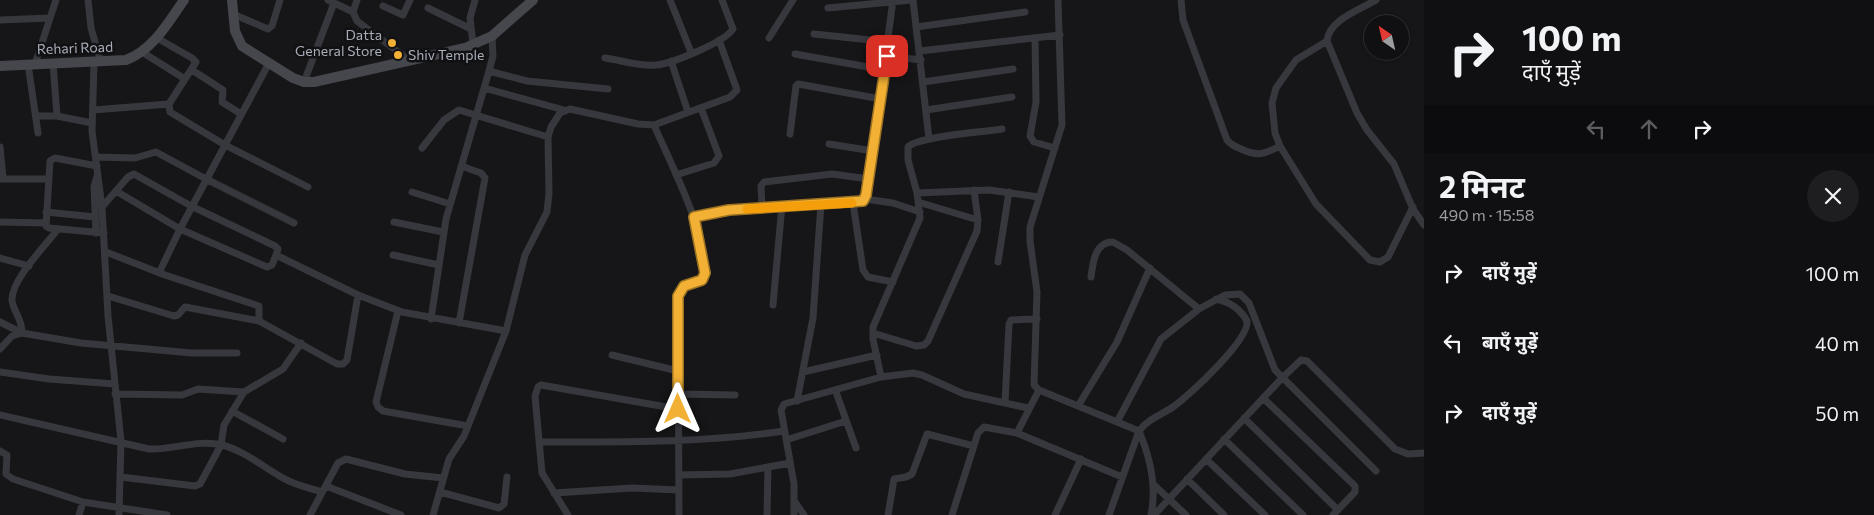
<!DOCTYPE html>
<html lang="hi">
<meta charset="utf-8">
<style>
body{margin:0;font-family:Commissioner,"Noto Sans Devanagari",sans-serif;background:#1e1e20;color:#f1f3f6;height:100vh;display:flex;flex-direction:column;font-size:19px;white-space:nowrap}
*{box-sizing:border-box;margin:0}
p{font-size:16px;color:#9c9d9f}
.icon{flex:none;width:28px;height:28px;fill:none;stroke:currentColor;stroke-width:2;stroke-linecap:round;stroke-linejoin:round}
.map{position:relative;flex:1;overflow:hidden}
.drawer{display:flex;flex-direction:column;background:#101012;width:450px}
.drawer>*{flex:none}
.guide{background:#101012;color:#f1f3f6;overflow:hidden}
.needle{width:32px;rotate:326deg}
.tools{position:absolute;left:1364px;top:15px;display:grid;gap:10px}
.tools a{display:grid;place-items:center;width:45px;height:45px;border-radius:50%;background:#101012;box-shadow:0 1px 4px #0004,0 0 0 1px #303032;font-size:25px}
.pin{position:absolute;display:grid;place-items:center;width:42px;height:42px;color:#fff;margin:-21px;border-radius:10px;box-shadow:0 2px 8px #0006}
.me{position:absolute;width:55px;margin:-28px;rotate:0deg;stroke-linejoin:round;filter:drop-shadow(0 0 4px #0008)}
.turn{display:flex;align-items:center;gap:18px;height:105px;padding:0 15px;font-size:22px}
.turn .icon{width:65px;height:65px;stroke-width:2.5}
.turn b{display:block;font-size:35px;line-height:42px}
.lanes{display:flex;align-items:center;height:48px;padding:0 15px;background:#0003;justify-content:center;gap:25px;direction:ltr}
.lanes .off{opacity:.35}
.round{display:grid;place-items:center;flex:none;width:52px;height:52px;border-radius:26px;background:#1e1e20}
.summary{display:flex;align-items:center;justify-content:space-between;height:85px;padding:0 15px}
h1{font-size:30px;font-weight:700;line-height:38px}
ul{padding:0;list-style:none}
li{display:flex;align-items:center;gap:15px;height:70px;padding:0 15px}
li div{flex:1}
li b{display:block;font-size:19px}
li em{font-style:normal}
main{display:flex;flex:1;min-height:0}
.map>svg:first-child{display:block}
</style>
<main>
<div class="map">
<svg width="1424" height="515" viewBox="0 0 1424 515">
<rect width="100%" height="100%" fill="#161618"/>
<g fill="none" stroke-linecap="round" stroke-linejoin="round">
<path stroke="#37383d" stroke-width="7" d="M 88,0 L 91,28 L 101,62
M 328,0 L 353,12
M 357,0 L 353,12 L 357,21 L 409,60
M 670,0 L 691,52
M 913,0 L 929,139
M 1058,0 L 1062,125 L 1030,227 L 1030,241 L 1037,292 L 1034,385 L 1039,390 L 1139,431 C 1150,457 1157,486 1151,515
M 1181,0 L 1183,20 L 1227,140 C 1231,145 1236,147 1241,149 C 1258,157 1265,154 1280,146
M 1376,0 C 1359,10 1329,20 1327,41 L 1357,113 L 1367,130 L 1394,164 L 1413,209 L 1424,225
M 383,6 L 403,15 L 410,0
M 428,8 L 471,29
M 828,8 L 912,0
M 233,14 L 268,29 L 272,26 L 280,0
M 0,20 L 50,18
M 916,27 L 1025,12
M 814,34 L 889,42
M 157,38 L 192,58 L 196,62 L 169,104 L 170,112 L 225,145 L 308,187
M 769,38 L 793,0
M 1035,38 L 1036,102 L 1030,136 L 1034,142 L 1055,148
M 1327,41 L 1296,60 L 1276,88 L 1272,103 L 1275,133 L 1280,146 L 1316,204 L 1370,260 L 1380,262 L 1388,257 L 1413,207
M 473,44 L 470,18 L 475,0
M 920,51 L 1060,35
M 142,52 L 185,79
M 795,54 L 885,70
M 887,56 L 921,60
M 605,58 C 621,60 640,67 656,65 C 671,64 725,42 733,29 L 722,0
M 671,61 L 688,112
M 53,63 L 57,116
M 94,63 L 92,131 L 102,207 L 108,316 L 121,441 L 119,515
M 269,63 L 180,229 L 267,267 L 272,265 L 276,255 L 358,295 L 402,312 L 506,331
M 28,64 L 38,133
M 35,64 L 56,0
M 192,70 L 223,90 L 222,102 L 241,114
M 489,71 L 527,81 L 608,89
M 304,82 L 334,3
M 923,82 L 1013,69
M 484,88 L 564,110
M 93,110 L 169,104
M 926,110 L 1012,97
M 36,116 L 57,116 L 92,123
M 654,125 C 666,154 718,254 702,280 L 684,286 L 678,295 L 679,515
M 790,134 L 796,86 L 798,84 L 881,99
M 829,144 L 873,151
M 0,147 L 3,178
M 422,148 L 444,120 L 459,110 L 548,137
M 96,157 L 135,158 L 156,152 L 206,179 L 294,223
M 97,166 L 55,158 L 50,161 L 46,226 L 49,228 L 104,233
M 676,175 L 714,163 L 719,156 L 701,108
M 0,179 L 48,179
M 116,191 L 180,229 L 159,273
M 412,192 L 450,204
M 917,193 L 989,190 L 1039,197
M 865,199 L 893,203 L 920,212
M 918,202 L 978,220
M 853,203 L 863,270 L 868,277 L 893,282
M 102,207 L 128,177 L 134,174 L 191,206 L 275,246 L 278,249 L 276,255
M 762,207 L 761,186 L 764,182 L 832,174 L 869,179
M 46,212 L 95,217
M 695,217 L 729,209 L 863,201 L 867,195 L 893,0
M 0,222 L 46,223
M 394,222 L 443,232
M 96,233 L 94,187 L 97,176
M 106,252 L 165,275 L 259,306 L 259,321 L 337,364 L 343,364 L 347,360 L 358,295
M 393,255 L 439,265
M 0,258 L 29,266
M 998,262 L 1009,192
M 1091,277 C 1093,262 1095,242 1113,242 L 1127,250 L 1199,309
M 108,296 L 174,316 L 178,315 L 185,307 L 259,321
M 773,305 L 782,205
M 398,311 L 376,402 L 378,407 L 383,411 L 468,426
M 431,319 L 446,219 L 489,71 L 493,56 L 492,36
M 0,322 L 22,333 C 22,317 13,312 12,300 C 11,280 46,245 58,229
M 459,323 L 485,178 L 481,173 L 461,166
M 873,333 L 916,346 L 924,345 L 928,341 L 977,231 L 978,220 L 974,190
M 0,349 L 12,336 L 22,333 L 81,343 L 192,353 L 237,353
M 612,355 L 678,371
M 0,372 L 49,379 L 115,384
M 803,372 L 877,355
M 881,377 L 873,339 L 873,327 L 920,218 L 917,193 L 908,160 L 908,147 C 918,136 984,132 1002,129
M 836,392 L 856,448
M 115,394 L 182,395 L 198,389 L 244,392
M 678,394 L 735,395
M 1263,398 L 1355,486 L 1355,492 L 1333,515
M 797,401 L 813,318 L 821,204
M 1005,403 L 1009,324 L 1011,320 L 1037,319
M 1078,406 L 1117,342 L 1150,268
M 232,411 L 283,439
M 0,415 L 149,449 C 173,450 198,439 222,445 C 243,450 263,467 283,478 C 295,485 309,488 322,492
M 1244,418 L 1338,510
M 1117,422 L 1161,339 L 1199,309 L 1225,295 L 1240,294 L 1249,303 L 1275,370 L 1376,471
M 1017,433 L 1039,390
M 1224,439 L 1303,515
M 786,440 L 846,421
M 539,442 C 622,442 703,443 784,431
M 0,451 L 7,455 L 6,474 L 13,479 L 83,502 L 167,515
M 1206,459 L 1265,515
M 679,475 L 730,474 L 790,463
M 121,477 L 195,486 L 200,484 L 221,445 L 224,425 L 244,392 L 283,369 L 301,343
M 1187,479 L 1224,515
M 1153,484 L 1186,515
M 326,486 L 401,515
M 440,492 L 499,508 L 504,504 L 507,477
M 554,493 L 632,488 L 679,490
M 795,502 L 804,515
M 79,515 L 83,502
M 310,515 L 338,463 L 346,459 L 405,474 L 443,478
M 433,515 L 449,459 L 464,436 L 506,331 L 525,255 L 547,212 L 549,193 L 548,137 L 551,127 L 560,113 L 570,109 L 638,124 L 654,125 L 730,97 L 737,90 L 719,40
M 568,515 L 542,473 L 535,396 L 538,387 L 541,385 L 678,409
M 767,515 L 768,467
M 794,515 L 794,484 L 781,410 L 784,404 L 881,377 L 913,373 L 922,375 L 964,394 L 1028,408
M 888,515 L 894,479 L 906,477 L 912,474 L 927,434 L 974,446
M 952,515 L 978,433 L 984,427 L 1017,433 L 1122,477
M 1055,515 L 1081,459
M 1109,515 L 1139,431 C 1148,419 1161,415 1173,407 C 1189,396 1250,339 1247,321 C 1240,308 1230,302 1216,299
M 1154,515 L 1282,378 L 1301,360 L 1307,361 L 1395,449 L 1408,454 L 1424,453"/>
<path stroke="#45474d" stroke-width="10" d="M 232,0 L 235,31 L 242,46 L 293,78 L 304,82 L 314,82 L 465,48 L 492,36 L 533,0
M 0,66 L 126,60 C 153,50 168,23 184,0"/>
</g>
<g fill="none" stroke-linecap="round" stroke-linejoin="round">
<defs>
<path id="route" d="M 678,409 L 678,296 L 684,286 L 702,280 L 705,273 L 694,217 L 729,210 L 863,201 L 866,195 L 887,56"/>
</defs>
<use href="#route" stroke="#9d7322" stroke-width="12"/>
<use href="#route" stroke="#f2b134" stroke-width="9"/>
<path stroke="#f59e0b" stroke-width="9" d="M 747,209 L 852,203"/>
</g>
<g fill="#f2b134" stroke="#111113" stroke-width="2">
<circle cx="392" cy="43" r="5"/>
<circle cx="398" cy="55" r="5"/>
</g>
<g text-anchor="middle" stroke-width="5" stroke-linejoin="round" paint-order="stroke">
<g font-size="14" fill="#a8adb8" stroke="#111113" text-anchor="end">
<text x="382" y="40">Datta<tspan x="382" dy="16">General Store</tspan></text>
<text x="408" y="60" text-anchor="start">Shiv Temple</text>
</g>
<g font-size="14" fill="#a8adb8" stroke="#111113">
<text transform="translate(75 48) rotate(-2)" y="5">Rehari Road</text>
</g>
</g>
</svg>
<div class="tools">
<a><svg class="needle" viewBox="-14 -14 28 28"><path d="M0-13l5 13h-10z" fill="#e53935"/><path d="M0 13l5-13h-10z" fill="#9c9d9f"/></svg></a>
</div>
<div class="pin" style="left:887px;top:56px;background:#d93025"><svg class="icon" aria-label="arrive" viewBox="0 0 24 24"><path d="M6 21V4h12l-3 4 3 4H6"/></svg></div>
<svg class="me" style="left:678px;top:409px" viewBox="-20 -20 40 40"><path d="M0-17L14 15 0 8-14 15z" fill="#f2b134" stroke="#fff" stroke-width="4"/></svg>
</div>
<section class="drawer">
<div class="guide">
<div class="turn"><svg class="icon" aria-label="right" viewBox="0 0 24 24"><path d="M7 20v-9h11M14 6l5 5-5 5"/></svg><div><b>100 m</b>दाएँ मुड़ें</div></div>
<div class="lanes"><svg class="icon off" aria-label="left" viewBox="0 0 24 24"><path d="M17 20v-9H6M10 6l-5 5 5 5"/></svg><svg class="icon off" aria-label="ahead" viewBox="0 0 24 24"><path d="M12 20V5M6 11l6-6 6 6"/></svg><svg class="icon" aria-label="right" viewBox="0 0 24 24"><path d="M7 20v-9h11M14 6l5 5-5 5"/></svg></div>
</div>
<div class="summary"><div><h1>2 मिनट</h1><p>490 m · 15:58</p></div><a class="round"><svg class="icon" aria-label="close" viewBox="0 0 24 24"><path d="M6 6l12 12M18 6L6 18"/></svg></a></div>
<ul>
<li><svg class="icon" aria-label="right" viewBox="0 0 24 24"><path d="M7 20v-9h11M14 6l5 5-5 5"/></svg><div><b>दाएँ मुड़ें</b></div><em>100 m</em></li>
<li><svg class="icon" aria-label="left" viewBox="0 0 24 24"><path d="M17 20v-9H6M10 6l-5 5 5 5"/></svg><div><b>बाएँ मुड़ें</b></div><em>40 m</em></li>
<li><svg class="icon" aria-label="right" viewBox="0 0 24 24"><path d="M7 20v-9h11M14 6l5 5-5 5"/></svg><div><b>दाएँ मुड़ें</b></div><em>50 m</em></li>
</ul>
</section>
</main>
